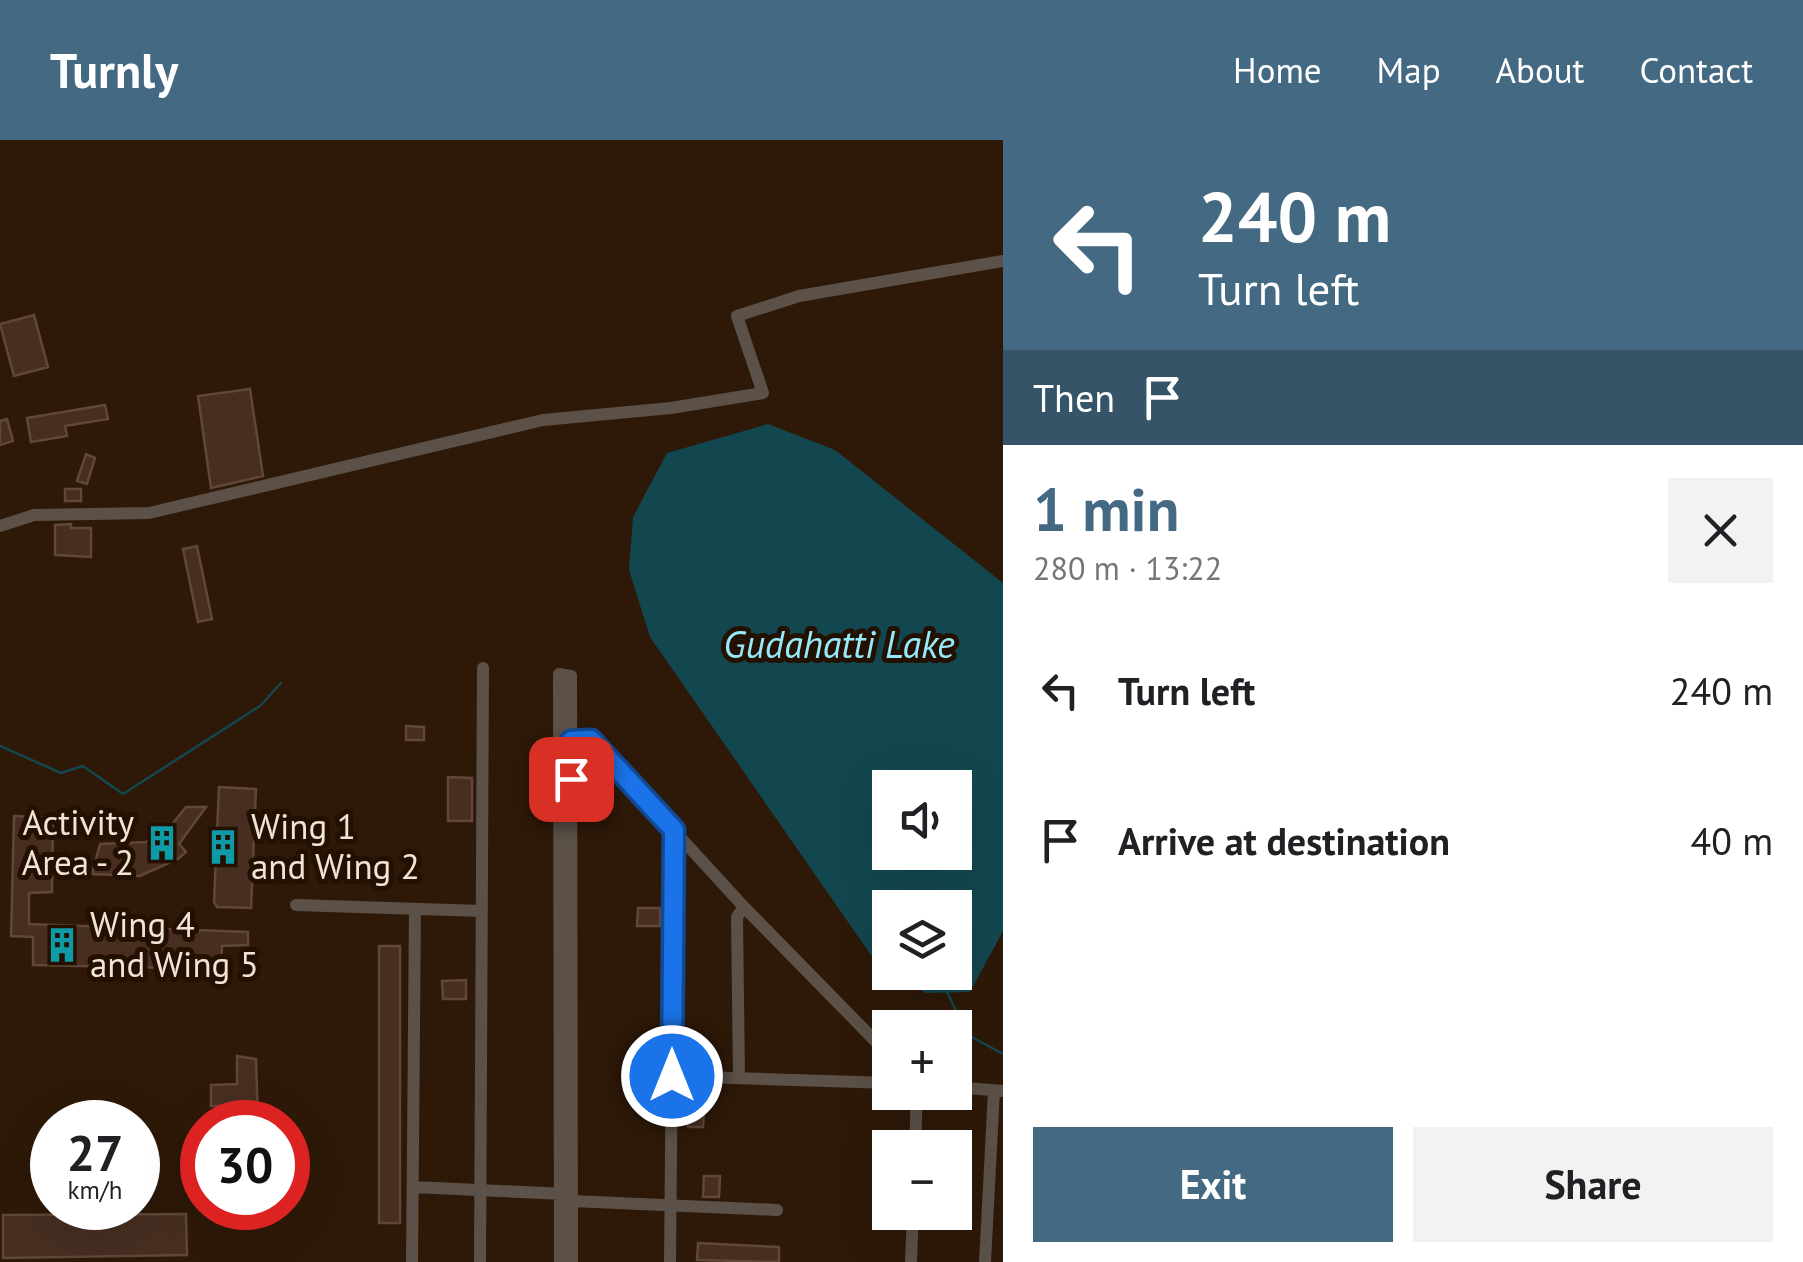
<!DOCTYPE html>
<meta charset="utf-8">
<style>
body{margin:0;font-family:"PT Sans",sans-serif;background:#f2f2f2;color:#202124;height:100vh;display:flex;flex-direction:column;font-size:38px;white-space:nowrap}
*{box-sizing:border-box;margin:0}
p{font-size:32px;color:#757577}
.icon{flex:none;width:55px;height:55px;fill:none;stroke:currentColor;stroke-width:2;stroke-linecap:round;stroke-linejoin:round}
.map{position:relative;flex:1;overflow:hidden}
.side{display:flex;flex-direction:column;background:#fff;width:800px}
.side>*{flex:none}
.guide{background:#446982;color:#fff;overflow:hidden}
.controls{position:absolute;left:872px;top:630px;display:grid;gap:20px}
.controls a{display:grid;place-items:center;width:100px;height:100px;border-radius:0px;background:#fff;box-shadow:0 10px 40px #0002;font-size:50px}
.speed{position:absolute;left:30px;top:960px;display:flex;gap:20px;font-size:50px;font-weight:700;text-align:center}
.speed>*{display:grid;place-content:center;width:130px;height:130px;border-radius:50%;background:#fff;box-shadow:0 10px 40px #0002;line-height:1}
.speed small{font-size:25px;font-weight:400}
.speed .limit{border:15px solid #d22;background:#fff;color:#111}
.pin{position:absolute;display:grid;place-items:center;width:85px;height:85px;color:#fff;margin:-42px;border-radius:20px;box-shadow:0 5px 15px #0006}
.me{position:absolute;width:110px;margin:-55px;rotate:0deg;stroke-linejoin:round;filter:drop-shadow(0 0 8px #0008)}
.turn{display:flex;align-items:center;gap:35px;height:210px;padding:0 30px;font-size:45px}
.turn .icon{width:130px;height:130px;stroke-width:2.5}
.turn b{display:block;font-size:70px;line-height:85px}
.then{display:flex;align-items:center;height:95px;padding:0 30px;background:#0003;gap:20px;font-size:38px}
.round{display:grid;place-items:center;flex:none;width:105px;height:105px;border-radius:0px;background:#f2f2f2}
.head{display:flex;align-items:center;justify-content:space-between;height:170px;padding:0 30px}
h1{font-size:60px;font-weight:800;line-height:75px;color:#446982}
.cta{display:flex;gap:20px;margin-top:auto;padding:20px 30px}
.cta a{flex:1;height:115px;border-radius:0px;background:#446982;color:#fff;font-size:40px;font-weight:800;line-height:115px;text-align:center}
.cta a+a{background:#f2f2f2;color:#202124}
ul{padding:0;list-style:none}
li{display:flex;align-items:center;gap:30px;height:150px;padding:0 30px}
li div{flex:1}
li b{display:block;font-size:38px}
li em{font-style:normal}
header{display:flex;align-items:center;gap:60px;box-sizing:border-box;height:140px;padding:0 50px;background:#446982;color:#fff}
header strong{font-size:48px}
nav{display:flex;gap:55px;margin-inline-start:auto;font-size:35px}
main{display:flex;flex:1;min-height:0}
.map>svg:first-child{display:block}
</style>
<header>
<strong>Turnly</strong>
<nav><a>Home</a><a>Map</a><a>About</a><a>Contact</a></nav>
</header>
<main>
<div class="map">
<svg width="1003" height="1122" viewBox="0 0 1003 1122">
<rect width="100%" height="100%" fill="#2e1908"/>
<path fill="#134750" fill-rule="evenodd" d="M 768,284 L 835,310 L 1003,443 L 1003,791 L 970,852 L 926,853 L 880,828 L 650,497 L 629,430 L 633,377 L 667,313 ZM 890,648 L 955,648 L 955,712 L 890,712 ZM 890,768 L 955,768 L 955,832 L 890,832 Z"/>
<g fill="none" stroke-linecap="round" stroke-linejoin="round">
<path stroke="#134750" stroke-width="2.5" d="M 0,606 L 61,633 L 83,626 L 123,654 L 260,566 L 281,543
M 947,852 L 968,895 L 1003,914"/>
</g>
<path fill="#472e21" stroke="#614639" stroke-width="2.5" d="M 34,175 L 48,227 L 14,236 L 0,184 Z
M 250,249 L 263,336 L 211,348 L 198,256 Z
M 105,265 L 108,279 L 65,286 L 67,296 L 31,302 L 27,278 Z
M 7,279 L 13,301 L 0,305 L 0,281 Z
M 86,314 L 95,318 L 87,344 L 77,341 Z
M 65,349 L 81,349 L 81,361 L 65,361 Z
M 71,384 L 71,388 L 91,388 L 91,417 L 55,415 L 55,385 Z
M 197,406 L 212,479 L 198,482 L 183,409 Z
M 406,586 L 424,587 L 424,600 L 406,600 Z
M 448,637 L 472,638 L 472,681 L 448,681 Z
M 219,647 L 256,649 L 251,768 L 217,767 L 214,762 Z
M 186,667 L 206,667 L 179,704 L 186,712 L 178,719 L 140,736 L 92,734 L 100,704 L 146,702 L 169,688 Z
M 14,676 L 53,678 L 52,752 L 29,753 L 29,784 L 248,792 L 248,805 L 222,806 L 221,829 L 33,825 L 33,797 L 11,796 Z
M 638,768 L 660,768 L 660,786 L 637,786 Z
M 379,806 L 400,806 L 400,1083 L 379,1083 Z
M 466,840 L 466,859 L 443,859 L 442,841 Z
M 237,916 L 256,919 L 258,982 L 238,982 L 238,966 L 211,966 L 211,945 L 237,944 Z
M 688,971 L 704,972 L 703,987 L 688,987 Z
M 704,1036 L 720,1036 L 719,1057 L 703,1057 Z
M 3,1075 L 186,1074 L 187,1115 L 3,1118 Z
M 698,1103 L 779,1107 L 779,1122 L 697,1120 Z"/>
<g fill="none" stroke-linecap="round" stroke-linejoin="round">
<path stroke="#5b5148" stroke-width="12" d="M 0,386 L 34,375 L 149,373 L 543,280 L 671,268 L 763,253 L 737,176 L 799,156 L 1003,121
M 571,601 L 591,600 L 744,767 L 890,916
M 296,765 L 482,771
M 672,936 L 890,943
M 739,938 L 737,777 L 744,767
M 955,947 L 1003,951
M 915,1008 L 917,952
M 413,1047 L 565,1054
M 572,1061 L 777,1070
M 412,1122 L 415,769
M 480,1122 L 483,528
M 560,1122 L 559,534 L 571,536 L 572,1122
M 670,1122 L 674,690
M 911,1122 L 913,1072
M 985,1122 L 994,951"/>
</g>
<g fill="none" stroke-linecap="round" stroke-linejoin="round">
<defs>
<path id="route" d="M 571,639 L 571,601 L 591,600 L 674,690 L 672,936"/>
</defs>
<use href="#route" stroke="#114b97" stroke-width="25"/>
<use href="#route" stroke="#1a73e8" stroke-width="18"/>
</g>
<defs>
<symbol id="building-bare" viewBox="-9 -9 18 18"><path d="M-4-6H4V6H1V3H-1V6H-4ZM-2.5-4.3h1.7v1.8h-1.7ZM.8-4.3h1.7v1.8H.8ZM-2.5-1h1.7V.8h-1.7ZM.8-1h1.7V.8H.8Z" fill="#0f9aa8" stroke="#231001" stroke-width="2.5" paint-order="stroke"/></symbol>
</defs>
<g fill-rule="evenodd">
<use href="#building-bare" x="137" y="678" width="50" height="50"/>
<use href="#building-bare" x="198" y="682" width="50" height="50"/>
<use href="#building-bare" x="37" y="780" width="50" height="50"/>
</g>
<g text-anchor="middle" stroke-width="10" stroke-linejoin="round" paint-order="stroke">
<g font-size="35" fill="#f1e3d8" stroke="#231001" text-anchor="start">
<text x="134" y="695" text-anchor="end">Activity<tspan x="134" dy="40">Area - 2</tspan></text>
<text x="251" y="699">Wing 1<tspan x="251" dy="40">and Wing 2</tspan></text>
<text x="90" y="797">Wing 4<tspan x="90" dy="40">and Wing 5</tspan></text>
</g>
<g font-size="38" font-style="italic" fill="#94e9fa" stroke="#231001">
<text x="839" y="518">Gudahatti Lake</text>
</g>
</g>
</svg>
<div class="controls">
<a><svg class="icon" aria-label="sound" viewBox="0 0 24 24"><path d="M4 9h4l5-4v14l-5-4H4zM17 9q2 3 0 6"/></svg></a>
<a><svg class="icon" aria-label="layers" viewBox="0 0 24 24"><path d="M12 4l9 5-9 5-9-5zM3 14l9 5 9-5"/></svg></a>
<a>+</a>
<a>−</a>
</div>
<div class="speed"><div>27<small>km/h</small></div><div class="limit">30</div></div>
<div class="pin" style="left:571px;top:639px;background:#d93025"><svg class="icon" aria-label="arrive" viewBox="0 0 24 24"><path d="M6 21V4h12l-3 4 3 4H6"/></svg></div>
<svg class="me" style="left:672px;top:936px" viewBox="-20 -20 40 40"><circle r="17" fill="#1a73e8" stroke="#fff" stroke-width="3"/><path d="M0-11L8 9 0 5-8 9z" fill="#fff"/></svg>
</div>
<section class="side">
<div class="guide">
<div class="turn"><svg class="icon" aria-label="left" viewBox="0 0 24 24"><path d="M17 20v-9H6M10 6l-5 5 5 5"/></svg><div><b>240 m</b>Turn left</div></div>
<div class="then">Then<svg class="icon" aria-label="arrive" viewBox="0 0 24 24"><path d="M6 21V4h12l-3 4 3 4H6"/></svg></div>
</div>
<div class="head"><div><h1>1 min</h1><p>280 m · 13:22</p></div><a class="round"><svg class="icon" aria-label="close" viewBox="0 0 24 24"><path d="M6 6l12 12M18 6L6 18"/></svg></a></div>
<ul>
<li><svg class="icon" aria-label="left" viewBox="0 0 24 24"><path d="M17 20v-9H6M10 6l-5 5 5 5"/></svg><div><b>Turn left</b></div><em>240 m</em></li>
<li><svg class="icon" aria-label="arrive" viewBox="0 0 24 24"><path d="M6 21V4h12l-3 4 3 4H6"/></svg><div><b>Arrive at destination</b></div><em>40 m</em></li>
</ul>
<div class="cta"><a>Exit</a><a>Share</a></div>
</section>
</main>
